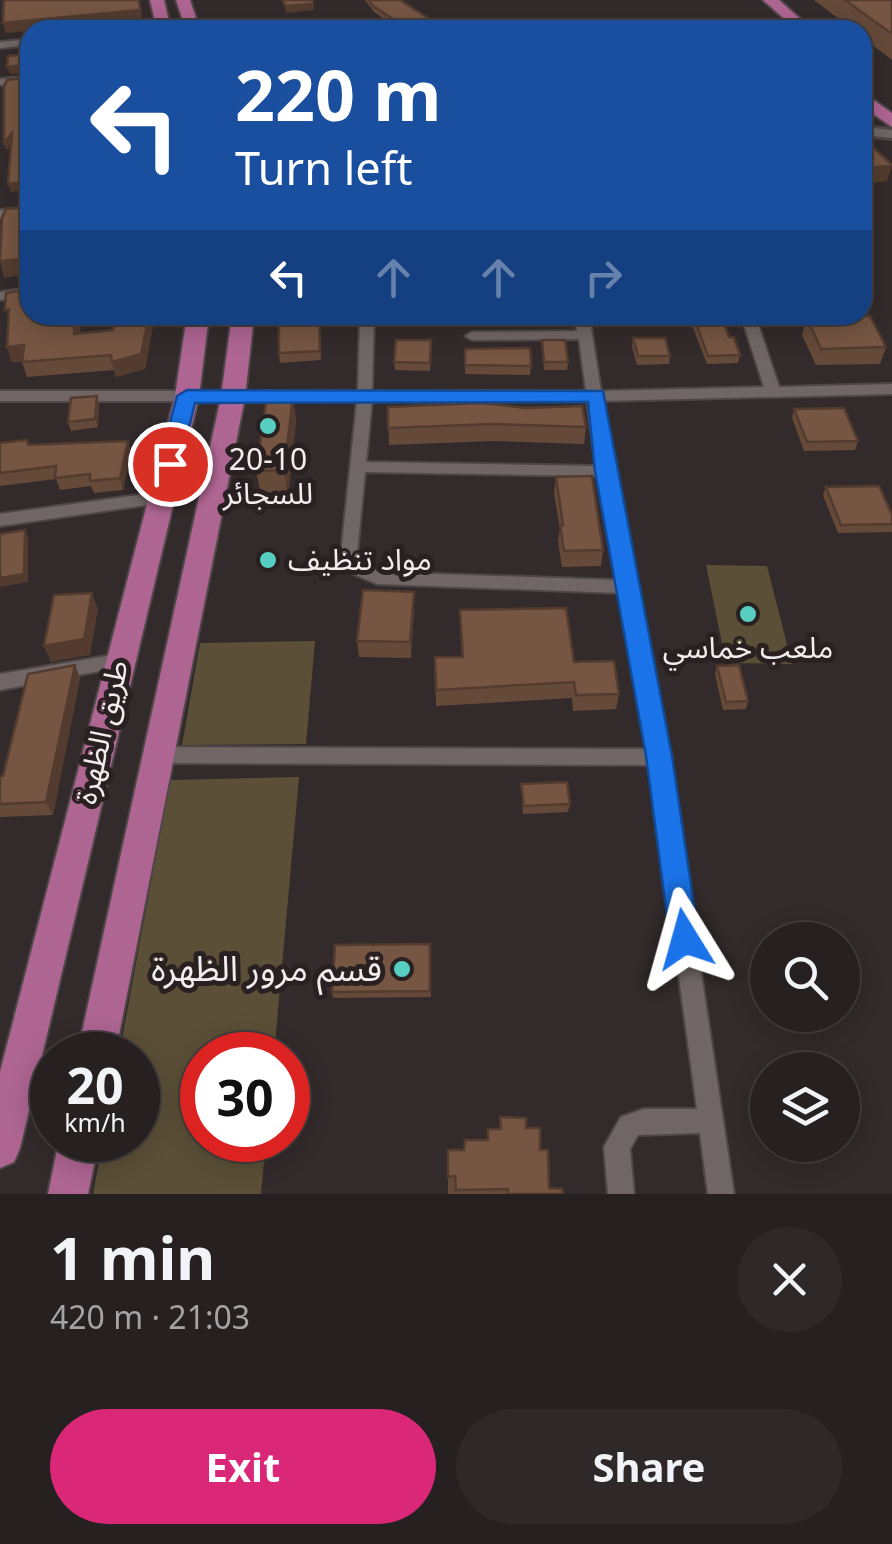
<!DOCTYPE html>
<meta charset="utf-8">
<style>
body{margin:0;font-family:"Noto Sans","Noto Sans Arabic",sans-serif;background:#2e2829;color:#f1f3f6;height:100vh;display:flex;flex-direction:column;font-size:38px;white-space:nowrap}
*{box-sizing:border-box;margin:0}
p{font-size:32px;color:#a4a3a5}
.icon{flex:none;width:55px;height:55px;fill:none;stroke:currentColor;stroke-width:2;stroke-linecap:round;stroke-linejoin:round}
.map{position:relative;height:1194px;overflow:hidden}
.drawer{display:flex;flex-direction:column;background:#262020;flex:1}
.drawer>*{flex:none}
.hud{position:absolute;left:20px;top:20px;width:852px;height:305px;border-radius:30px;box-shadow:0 5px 25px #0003,0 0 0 2px #423e3e;background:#1a4fa0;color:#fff;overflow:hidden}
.controls{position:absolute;left:750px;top:922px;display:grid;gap:20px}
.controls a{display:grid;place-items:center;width:110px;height:110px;border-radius:50%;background:#262020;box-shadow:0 5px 25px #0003,0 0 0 2px #423e3e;font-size:50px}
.speed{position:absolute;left:30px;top:1032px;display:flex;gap:20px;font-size:50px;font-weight:700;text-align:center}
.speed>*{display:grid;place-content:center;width:130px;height:130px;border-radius:50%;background:#262020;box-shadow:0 5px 25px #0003,0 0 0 2px #423e3e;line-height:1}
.speed small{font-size:25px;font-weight:400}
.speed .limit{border:15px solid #d22;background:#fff;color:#111}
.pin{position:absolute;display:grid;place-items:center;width:85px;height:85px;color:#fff;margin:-42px;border:5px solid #fff;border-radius:50%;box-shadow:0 2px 10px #0007}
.me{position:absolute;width:110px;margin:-55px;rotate:352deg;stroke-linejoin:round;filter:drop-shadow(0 0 8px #0008)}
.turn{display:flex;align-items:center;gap:35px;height:210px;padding:0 50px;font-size:45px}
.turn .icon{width:130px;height:130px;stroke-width:2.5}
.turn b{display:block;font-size:70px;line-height:85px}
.lanes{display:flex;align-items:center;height:95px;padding:0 50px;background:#0003;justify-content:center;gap:50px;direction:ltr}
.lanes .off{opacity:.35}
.round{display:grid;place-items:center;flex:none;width:105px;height:105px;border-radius:52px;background:#2e2829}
.summary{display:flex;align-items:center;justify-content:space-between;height:170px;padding:0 50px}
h1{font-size:60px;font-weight:700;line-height:75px}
.cta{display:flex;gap:20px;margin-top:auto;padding:20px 50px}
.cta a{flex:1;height:115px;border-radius:60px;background:#db2777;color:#fff;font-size:40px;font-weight:700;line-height:115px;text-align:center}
.cta a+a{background:#2e2829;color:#f1f3f6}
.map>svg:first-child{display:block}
</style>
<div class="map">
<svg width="892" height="1194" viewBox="0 0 892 1194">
<rect width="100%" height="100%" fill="#332b2b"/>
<path fill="#5b4f37" d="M 706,565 L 767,566 L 792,664 L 726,663 Z
M 315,641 L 306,744 L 182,745 L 200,643 Z
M 299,777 L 274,1055 L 202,1055 L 202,1140 L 266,1140 L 261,1194 L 93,1194 L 103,1140 L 138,1140 L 138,1055 L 119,1055 L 170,780 Z"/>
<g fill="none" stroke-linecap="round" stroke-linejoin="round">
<defs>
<path id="street" d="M 192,25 L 195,26 L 195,30 L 170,30 Z
M 30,39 L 30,45 L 0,48 L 0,42 Z
M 30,76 L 30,82 L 0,85 L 0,79 Z
M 30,207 L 30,215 L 0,218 L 0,210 Z
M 30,288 L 30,296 L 0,300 L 0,292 Z
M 360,315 L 374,315 L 372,391 L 586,391 L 579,339 L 472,340 L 465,336 L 472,332 L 577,331 L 575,315 L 589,315 L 601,391 L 764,387 L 741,315 L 755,315 L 779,387 L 892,384 L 892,394 L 602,401 L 613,471 L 669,757 L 734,1194 L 708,1194 L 700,1133 L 638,1135 L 630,1149 L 634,1194 L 608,1194 L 604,1147 L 621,1117 L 644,1109 L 697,1109 L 650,765 L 159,763 L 152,761 L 149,755 L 152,749 L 159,747 L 648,749 L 619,593 L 377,584 L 351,573 L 341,554 L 357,401 L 0,401 L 0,391 L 358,391 ZM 372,401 L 587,401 L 596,466 L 366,462 ZM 365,472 L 598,476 L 617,580 L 379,572 L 363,565 L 357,554 Z
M 161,492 L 169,498 L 167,502 L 0,526 L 0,514 Z
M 119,654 L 126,656 L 128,661 L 126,666 L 0,690 L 0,674 Z"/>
<path id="secondary" d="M 862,127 L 892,130 L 892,138 L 862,135 Z"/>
<path id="primary" d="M 150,0 L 164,0 L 171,30 L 157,30 Z
M 176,0 L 190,0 L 200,30 L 186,30 Z
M 763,0 L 779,0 L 813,30 L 797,30 Z
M 862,92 L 892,113 L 892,127 L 862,106 Z
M 187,315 L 209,315 L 199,396 L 20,1148 L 14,1162 L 0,1168 L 0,1072 L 175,396 Z
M 232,315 L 254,315 L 245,397 L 115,1055 L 77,1055 L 221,397 Z
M 59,1140 L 99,1140 L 88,1194 L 48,1194 Z"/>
</defs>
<use href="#street" stroke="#4f4747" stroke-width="4"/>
<use href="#secondary" stroke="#4f4747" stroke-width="6"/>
<use href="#primary" stroke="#4f4747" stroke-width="4"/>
<use href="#street" fill="#706666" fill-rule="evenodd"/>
<use href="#secondary" fill="#706666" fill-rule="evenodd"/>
<use href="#primary" fill="#ae6592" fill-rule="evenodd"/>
</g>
<path fill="#654a3a" d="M 365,0 L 400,0 L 445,30 L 400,30 L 374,12 Z
M 814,0 L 892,0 L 892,60 L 862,37 L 862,30 L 853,30 Z
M 30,315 L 109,315 L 81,318 L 80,334 L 113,330 L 115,315 L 155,315 L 145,369 L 116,377 L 114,370 L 27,377 L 22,361 L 12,362 L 7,347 Z
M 319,315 L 321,360 L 280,363 L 279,353 Z
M 688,315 L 721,315 L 729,337 L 740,355 L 738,363 L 707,364 Z
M 807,318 L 886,347 L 880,364 L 816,365 L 802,335 Z
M 633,338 L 670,356 L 669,364 L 637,365 L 632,347 Z
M 431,340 L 430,371 L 395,370 L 394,362 Z
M 542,340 L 568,362 L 567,370 L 544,370 Z
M 465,349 L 531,366 L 530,375 L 465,374 Z
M 97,396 L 99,405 L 98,427 L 71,431 L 68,422 Z
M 293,397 L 296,421 L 288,495 L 261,495 L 256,471 Z
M 388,407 L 586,427 L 584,444 L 492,441 L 389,445 Z
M 794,409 L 858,441 L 855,450 L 804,451 L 792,418 Z
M 128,441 L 131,453 L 123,490 L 94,493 L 91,486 L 60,490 L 56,479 L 0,486 L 0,443 L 29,445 Z
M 556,477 L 603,550 L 601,566 L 562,567 L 558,541 L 560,529 L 554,493 Z
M 826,487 L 892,515 L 892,532 L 838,533 L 823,495 Z
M 414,608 L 411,658 L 359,657 L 357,641 Z
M 460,610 L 574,662 L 619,694 L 616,709 L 573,711 L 572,698 L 436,706 L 435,657 L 462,657 Z
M 75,665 L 80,678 L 53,815 L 0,817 L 0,776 L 3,776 Z
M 717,666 L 748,701 L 746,709 L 723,710 L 715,674 Z
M 521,784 L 570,804 L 568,812 L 523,814 Z
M 430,944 L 431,997 L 333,998 L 332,992 Z
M 500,1117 L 526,1128 L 540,1150 L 549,1188 L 563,1194 L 448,1194 L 448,1150 L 464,1150 L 487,1140 L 488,1129 L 499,1129 Z"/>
<path fill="#533c2f" d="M 140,0 L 142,20 L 6,33 L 3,23 Z
M 313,4 L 314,10 L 286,13 L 285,6 Z
M 28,65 L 30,72 L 10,74 L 7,67 Z
M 12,133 L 14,141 L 7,150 L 4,143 Z
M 892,165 L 887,181 L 862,184 L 862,169 Z
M 30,181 L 30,189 L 11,192 L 8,184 Z
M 30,238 L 30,274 L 4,278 L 0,261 Z
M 75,315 L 80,315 L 81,318 L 78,349 L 74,334 Z
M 149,315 L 155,315 L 145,369 L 116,377 L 112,362 Z
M 24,345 L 29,360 L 12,362 L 7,347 Z
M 97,396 L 99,405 L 98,427 L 95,419 Z
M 293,397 L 296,421 L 288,495 L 284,470 Z
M 128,441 L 131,453 L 123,490 L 120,478 Z
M 25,530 L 28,538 L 28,582 L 0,587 L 0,578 Z
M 414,592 L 414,608 L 411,658 L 410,642 Z
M 92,593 L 98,609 L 90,655 L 51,662 L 44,646 Z
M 75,665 L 80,678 L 53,815 L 46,802 Z"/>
<path fill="#765643" stroke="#533c2f" stroke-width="2.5" d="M 4,0 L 139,0 L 140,10 L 3,23 Z
M 283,0 L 312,0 L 313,4 L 285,6 Z
M 369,0 L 400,0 L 445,29 L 410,30 L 373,6 Z
M 845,0 L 892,0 L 892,34 Z
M 30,54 L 30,67 L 28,65 L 7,67 L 8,56 Z
M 30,77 L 30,181 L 8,184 L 12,133 L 4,143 L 4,87 L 7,80 Z
M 862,137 L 892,165 L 862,169 Z
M 30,207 L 29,258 L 0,261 L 2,218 L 6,209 Z
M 30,289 L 30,315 L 75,315 L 74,334 L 113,330 L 115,315 L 149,315 L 141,354 L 112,362 L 111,355 L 22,362 L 24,345 L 7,347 L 9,309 L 5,310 L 6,293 Z
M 279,315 L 319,315 L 320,351 L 279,353 Z
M 693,315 L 721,315 L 729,337 L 734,337 L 740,355 L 708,356 Z
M 870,316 L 886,347 L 821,349 L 807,318 Z
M 633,338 L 665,338 L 670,356 L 638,356 Z
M 396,340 L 431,340 L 430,363 L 394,362 Z
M 542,340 L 565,340 L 568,362 L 544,362 Z
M 530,348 L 531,366 L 465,365 L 465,349 Z
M 97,396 L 95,419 L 68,422 L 71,398 Z
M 267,397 L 293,397 L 284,470 L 256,471 Z
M 483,403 L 526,408 L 582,406 L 586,427 L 493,424 L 388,428 L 388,407 Z
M 844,408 L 858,441 L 807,442 L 794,409 Z
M 27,440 L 28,445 L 128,441 L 120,478 L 90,481 L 90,474 L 55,478 L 56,466 L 0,473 L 0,443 Z
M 592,476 L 603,550 L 564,551 L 560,525 L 563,525 L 556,477 Z
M 879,486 L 892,515 L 892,524 L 841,525 L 826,487 Z
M 25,530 L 24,574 L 0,578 L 0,534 Z
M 363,590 L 414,592 L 410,642 L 357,641 Z
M 92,593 L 84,639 L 44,646 L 54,595 Z
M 566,608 L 574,662 L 614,661 L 619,694 L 576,695 L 574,682 L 436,690 L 435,657 L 463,657 L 460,610 Z
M 75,665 L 46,802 L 0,804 L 0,776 L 3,776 L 28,674 Z
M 739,665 L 748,701 L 726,702 L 717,666 Z
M 567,782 L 570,804 L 524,806 L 521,784 Z
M 430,944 L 430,991 L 332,992 L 335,945 Z
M 500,1117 L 526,1118 L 526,1128 L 540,1128 L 540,1150 L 548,1150 L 549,1188 L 562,1189 L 563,1194 L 508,1194 L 508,1189 L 456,1190 L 455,1176 L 448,1177 L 448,1150 L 464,1150 L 465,1140 L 488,1140 L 488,1129 L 501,1129 Z"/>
<path fill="#1a73e8" stroke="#114b97" stroke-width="2.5" d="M 187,390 L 603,391 L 672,756 L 699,939 L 695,949 L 685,953 L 674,949 L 670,939 L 646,756 L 595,471 L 588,402 L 195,403 L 180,464 L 170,471 L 159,464 L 177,396 Z"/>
<g fill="#57cec1" stroke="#292121" stroke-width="4">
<circle cx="268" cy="426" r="10"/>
<circle cx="268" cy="560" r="10"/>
<circle cx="748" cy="614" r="10"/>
<circle cx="402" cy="969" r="10"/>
</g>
<g text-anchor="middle" stroke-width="10" stroke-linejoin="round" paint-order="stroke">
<g font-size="30" fill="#f2ecec" stroke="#292121">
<text x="268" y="470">20-10<tspan x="268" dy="34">للسجائر</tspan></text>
<text x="288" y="570" text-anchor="start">مواد تنظيف</text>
<text x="748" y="658">ملعب خماسي</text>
</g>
<g font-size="30" fill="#f2ecec" stroke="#292121">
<text transform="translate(102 732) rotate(-77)" y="10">طريق الظهرة</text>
</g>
<g font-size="35" fill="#f2ecec" stroke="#292121" text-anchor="end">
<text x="382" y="981">قسم مرور الظهرة</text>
</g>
</g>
</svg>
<div class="controls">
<a><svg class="icon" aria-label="search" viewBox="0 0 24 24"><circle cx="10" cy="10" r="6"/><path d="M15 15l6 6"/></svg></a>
<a><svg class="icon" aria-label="layers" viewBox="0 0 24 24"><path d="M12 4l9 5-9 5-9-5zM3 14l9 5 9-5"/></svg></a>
</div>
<div class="speed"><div>20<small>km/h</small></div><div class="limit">30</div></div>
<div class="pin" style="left:170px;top:464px;background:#d93025"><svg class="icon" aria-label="arrive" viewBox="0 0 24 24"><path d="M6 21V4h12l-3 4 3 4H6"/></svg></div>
<svg class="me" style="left:685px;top:939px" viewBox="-20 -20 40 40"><path d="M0-17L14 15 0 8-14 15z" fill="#1a73e8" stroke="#fff" stroke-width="4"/></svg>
<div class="hud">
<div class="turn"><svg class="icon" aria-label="left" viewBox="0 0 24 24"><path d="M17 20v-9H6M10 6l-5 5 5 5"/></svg><div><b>220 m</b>Turn left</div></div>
<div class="lanes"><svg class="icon" aria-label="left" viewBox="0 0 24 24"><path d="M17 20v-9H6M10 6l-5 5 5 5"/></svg><svg class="icon off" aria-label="ahead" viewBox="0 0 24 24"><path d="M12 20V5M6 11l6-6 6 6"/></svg><svg class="icon off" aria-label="ahead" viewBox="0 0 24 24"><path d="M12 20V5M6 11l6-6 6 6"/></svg><svg class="icon off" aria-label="right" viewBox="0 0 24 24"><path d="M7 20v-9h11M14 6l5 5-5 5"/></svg></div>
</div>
</div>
<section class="drawer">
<div class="summary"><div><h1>1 min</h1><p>420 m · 21:03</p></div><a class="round"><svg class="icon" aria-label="close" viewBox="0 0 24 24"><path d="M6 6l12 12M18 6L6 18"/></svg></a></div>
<div class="cta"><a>Exit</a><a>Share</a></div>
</section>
